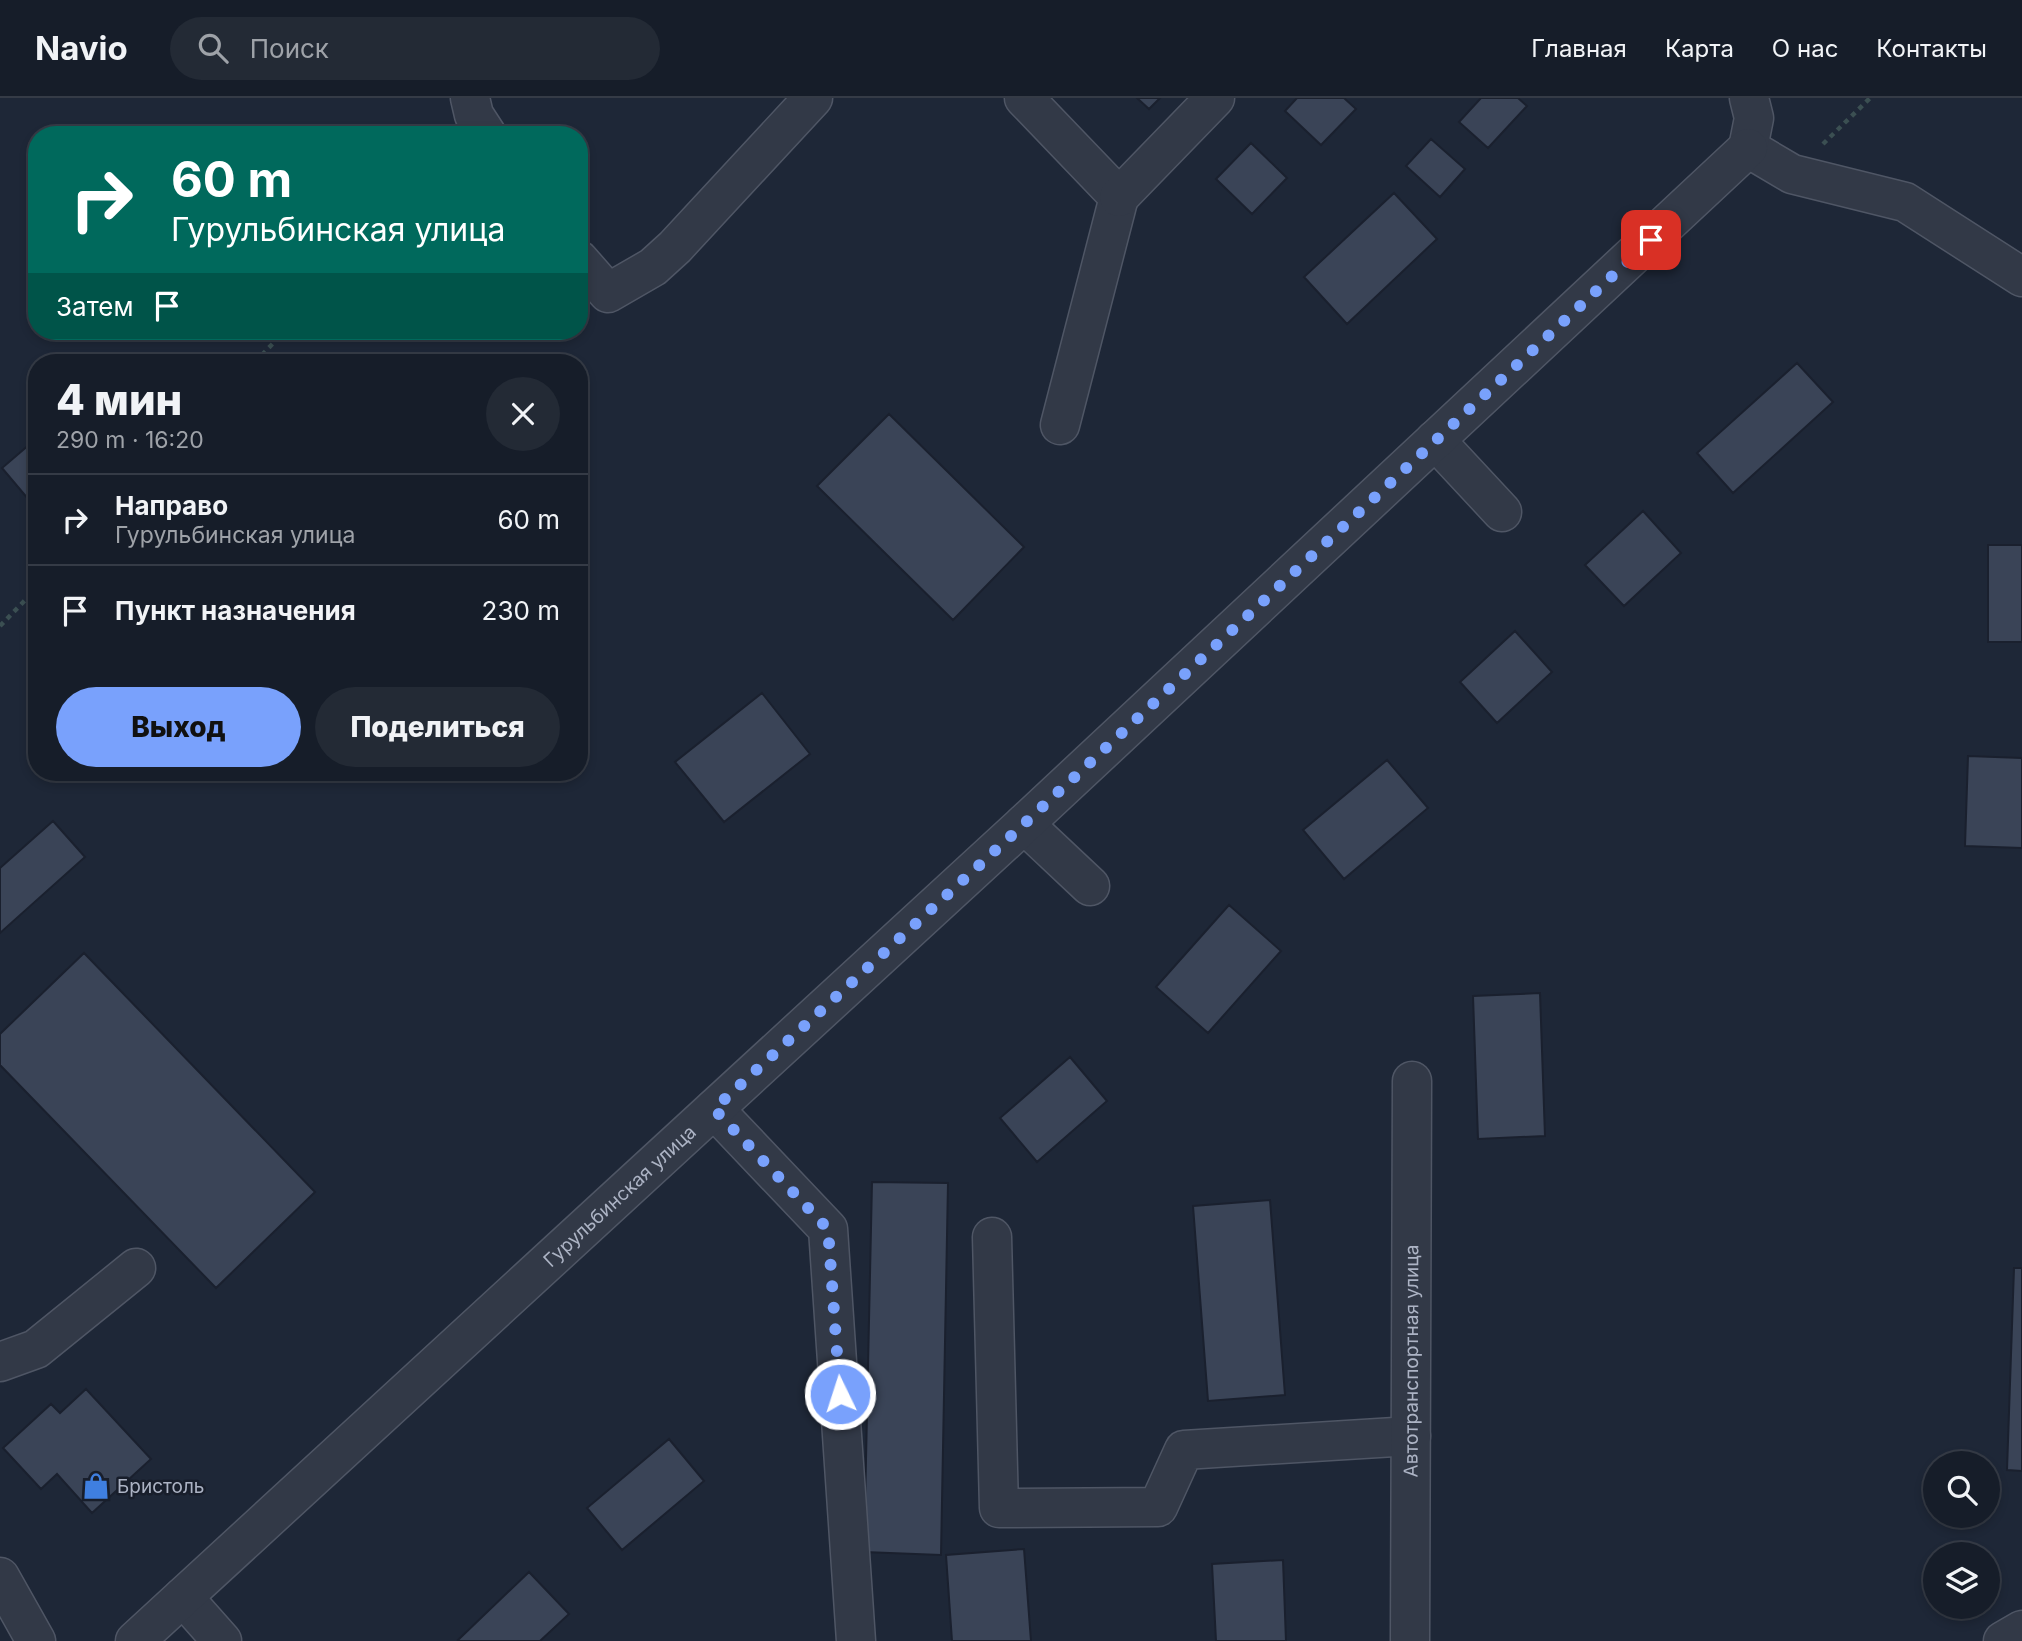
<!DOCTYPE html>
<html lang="ru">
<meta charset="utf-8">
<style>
body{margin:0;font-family:Inter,sans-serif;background:#232a35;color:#f1f3f6;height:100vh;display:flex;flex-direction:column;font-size:26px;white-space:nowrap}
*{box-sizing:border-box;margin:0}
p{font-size:23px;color:#9ea2a8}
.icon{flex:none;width:38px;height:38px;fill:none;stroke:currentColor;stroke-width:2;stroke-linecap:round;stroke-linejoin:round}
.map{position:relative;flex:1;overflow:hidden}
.side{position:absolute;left:28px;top:256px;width:560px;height:427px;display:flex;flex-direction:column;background:#161d29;border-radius:28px;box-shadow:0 4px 10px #0003,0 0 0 2px #353b46}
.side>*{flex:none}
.top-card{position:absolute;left:28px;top:28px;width:560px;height:214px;border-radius:28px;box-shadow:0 4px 10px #0003,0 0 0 2px #353b46;background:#00695c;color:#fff;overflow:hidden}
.controls{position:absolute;left:1923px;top:1353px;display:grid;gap:14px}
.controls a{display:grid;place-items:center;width:77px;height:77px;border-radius:50%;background:#161d29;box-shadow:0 4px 10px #0003,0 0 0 2px #353b46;font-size:35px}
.pin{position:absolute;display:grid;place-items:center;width:60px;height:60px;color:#fff;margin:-30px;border-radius:14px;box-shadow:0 4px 10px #0006}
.me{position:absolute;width:77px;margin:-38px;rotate:356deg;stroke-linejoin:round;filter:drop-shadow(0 0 5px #0008)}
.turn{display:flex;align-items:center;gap:24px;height:147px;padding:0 28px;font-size:32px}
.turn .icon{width:91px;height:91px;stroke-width:2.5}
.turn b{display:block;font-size:49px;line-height:60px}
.then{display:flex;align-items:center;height:66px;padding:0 28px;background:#0003;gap:14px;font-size:26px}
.round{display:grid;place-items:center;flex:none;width:74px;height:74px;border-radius:37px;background:#232a35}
.headline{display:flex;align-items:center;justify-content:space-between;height:119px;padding:0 28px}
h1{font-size:42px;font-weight:800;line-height:52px}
.primary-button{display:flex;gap:14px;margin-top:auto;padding:14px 28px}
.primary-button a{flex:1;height:80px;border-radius:42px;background:#79a1fc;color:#111;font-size:28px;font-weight:800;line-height:80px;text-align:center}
.primary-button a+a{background:#232a35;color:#f1f3f6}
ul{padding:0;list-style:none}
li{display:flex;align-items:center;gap:21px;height:91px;padding:0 28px;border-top:2px solid #353b46}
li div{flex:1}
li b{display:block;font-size:26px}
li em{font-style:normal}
header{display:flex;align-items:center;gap:42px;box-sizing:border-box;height:98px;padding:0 35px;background:#161d29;border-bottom:2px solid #353b46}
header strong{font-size:33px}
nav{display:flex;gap:38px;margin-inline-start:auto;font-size:24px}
.search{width:490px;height:63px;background:#232a35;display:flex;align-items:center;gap:18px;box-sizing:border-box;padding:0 24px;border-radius:38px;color:#9ea2a8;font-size:26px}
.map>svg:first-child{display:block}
</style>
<header>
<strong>Navio</strong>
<div class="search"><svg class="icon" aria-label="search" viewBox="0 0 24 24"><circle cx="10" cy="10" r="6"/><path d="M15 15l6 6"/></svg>Поиск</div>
<nav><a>Главная</a><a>Карта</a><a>О нас</a><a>Контакты</a></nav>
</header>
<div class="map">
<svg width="2022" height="1543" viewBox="0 0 2022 1543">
<rect width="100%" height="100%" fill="#1e2737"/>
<path fill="#3a4457" stroke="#1a202e" stroke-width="2" d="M 1137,0 L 1160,0 L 1149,11 Z
M 1297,0 L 1344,0 L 1356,11 L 1321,47 L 1285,13 Z
M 1481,0 L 1518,0 L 1527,8 L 1488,50 L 1459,24 Z
M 1431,41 L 1465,71 L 1440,99 L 1406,68 Z
M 1251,45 L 1287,80 L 1252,116 L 1216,81 Z
M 1394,95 L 1437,141 L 1347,226 L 1304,179 Z
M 1797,265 L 1833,304 L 1733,395 L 1697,355 Z
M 889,316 L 1024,449 L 953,522 L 817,388 Z
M 37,340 L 37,395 L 29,402 L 2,370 Z
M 1643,413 L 1681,455 L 1624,508 L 1585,467 Z
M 1988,447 L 2022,447 L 2022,544 L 1988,544 Z
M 1515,533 L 1552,574 L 1497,625 L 1460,584 Z
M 762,595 L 810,656 L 724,724 L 675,664 Z
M 1968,658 L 2022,660 L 2022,750 L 1965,748 Z
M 1387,662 L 1428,710 L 1344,781 L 1303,732 Z
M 53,723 L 85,759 L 0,835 L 0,770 Z
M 1229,807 L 1281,853 L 1208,935 L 1156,889 Z
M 84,855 L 315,1094 L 216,1190 L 0,967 L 0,936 Z
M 1540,895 L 1545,1038 L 1478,1041 L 1473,898 Z
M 1070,959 L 1107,1003 L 1037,1064 L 1000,1020 Z
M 872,1084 L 948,1085 L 941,1457 L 864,1454 Z
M 1270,1102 L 1285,1297 L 1208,1303 L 1193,1108 Z
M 2014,1170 L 2022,1170 L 2022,1373 L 2007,1372 Z
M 86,1291 L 151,1361 L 92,1415 L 57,1376 L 41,1391 L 3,1350 L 51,1306 L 60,1315 Z
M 669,1341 L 704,1383 L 622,1452 L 587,1410 Z
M 1024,1451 L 1031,1543 L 952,1543 L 946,1457 Z
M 1283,1462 L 1286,1543 L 1216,1543 L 1212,1466 Z
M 529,1474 L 569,1516 L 540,1543 L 460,1543 L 458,1542 Z"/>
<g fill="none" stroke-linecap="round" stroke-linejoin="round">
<defs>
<g id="minor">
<path d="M 470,0 L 474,17 L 487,37"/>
<path d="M 1024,0 L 1119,99 L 1060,327"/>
<path d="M 1748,50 L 1792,76 L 1905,104 L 2022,179"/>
<path d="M 1748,50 L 1754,20 L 1749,0"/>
<path d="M 1119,99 L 1215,0"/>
<path d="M 579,162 L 608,195 L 653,169 L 675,149 L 813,0"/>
<path d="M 1435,342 L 1502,414"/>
<path d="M 1024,726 L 1090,788"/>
<path d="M 714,1011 L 828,1131 L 856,1543"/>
<path d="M 992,1139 L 999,1410 L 1158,1409 L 1184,1352 L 1411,1338"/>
<path d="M 0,1264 L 36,1251 L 136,1170"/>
<path d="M 0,1479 L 36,1543"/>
<path d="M 183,1499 L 222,1543"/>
<path id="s1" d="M 135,1543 L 1024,726 L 1748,50"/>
<path id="s2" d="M 1410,1543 L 1412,983"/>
<path d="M 2003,1543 L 2022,1532"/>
</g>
</defs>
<use href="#minor" stroke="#4f5665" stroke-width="41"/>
<path stroke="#3b4f52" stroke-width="4.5" stroke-dasharray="5 5" stroke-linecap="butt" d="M 1823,46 L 1870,0
M 255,264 L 285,233
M 0,528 L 37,490"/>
<use href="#minor" stroke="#323947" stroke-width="38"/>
</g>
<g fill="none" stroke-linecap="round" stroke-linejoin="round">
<path stroke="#79a1fc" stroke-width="12" stroke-dasharray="0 21.6" d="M 840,1296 L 828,1131 L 714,1011 L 1024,726 L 1651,142"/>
</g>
<defs>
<symbol id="shop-bare" viewBox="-9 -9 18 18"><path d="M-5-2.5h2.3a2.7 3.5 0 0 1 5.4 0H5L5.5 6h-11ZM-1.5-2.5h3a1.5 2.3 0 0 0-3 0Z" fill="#3f7fe0" stroke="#181e2b" stroke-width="2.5" paint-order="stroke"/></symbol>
</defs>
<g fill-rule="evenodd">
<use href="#shop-bare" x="77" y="1369" width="38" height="38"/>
</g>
<g text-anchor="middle" stroke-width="5" stroke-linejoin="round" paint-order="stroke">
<g font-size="19" fill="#acb3c4" stroke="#181e2b">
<text dy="7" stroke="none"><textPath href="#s1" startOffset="658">Гурульбинская улица</textPath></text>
<text dy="7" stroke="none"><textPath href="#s2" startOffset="280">Автотранспортная улица</textPath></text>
</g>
<g font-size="19" fill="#acb3c4" stroke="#181e2b" text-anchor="start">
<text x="117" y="1395">Бристоль</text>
</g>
</g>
</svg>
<div class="controls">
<a><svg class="icon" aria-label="search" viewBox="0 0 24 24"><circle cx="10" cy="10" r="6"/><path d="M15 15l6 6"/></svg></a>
<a><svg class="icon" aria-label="layers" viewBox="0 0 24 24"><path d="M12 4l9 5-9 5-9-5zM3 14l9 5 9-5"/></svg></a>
</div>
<div class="pin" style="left:1651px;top:142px;background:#d93025"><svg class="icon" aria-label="arrive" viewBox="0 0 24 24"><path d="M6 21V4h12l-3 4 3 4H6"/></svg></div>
<svg class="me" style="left:840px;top:1296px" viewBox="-20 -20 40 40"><circle r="17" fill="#79a1fc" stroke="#fff" stroke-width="3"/><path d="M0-11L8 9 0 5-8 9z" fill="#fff"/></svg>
<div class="top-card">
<div class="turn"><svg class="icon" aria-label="right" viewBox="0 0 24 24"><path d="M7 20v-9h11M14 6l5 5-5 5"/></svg><div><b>60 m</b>Гурульбинская улица</div></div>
<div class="then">Затем<svg class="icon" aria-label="arrive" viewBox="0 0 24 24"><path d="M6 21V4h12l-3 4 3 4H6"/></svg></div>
</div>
<section class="side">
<div class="headline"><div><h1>4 мин</h1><p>290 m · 16:20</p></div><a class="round"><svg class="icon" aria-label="close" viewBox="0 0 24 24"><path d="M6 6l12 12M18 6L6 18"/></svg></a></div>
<ul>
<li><svg class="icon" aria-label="right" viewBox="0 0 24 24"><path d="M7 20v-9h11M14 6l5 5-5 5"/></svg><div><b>Направо</b><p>Гурульбинская улица</p></div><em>60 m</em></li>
<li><svg class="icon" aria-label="arrive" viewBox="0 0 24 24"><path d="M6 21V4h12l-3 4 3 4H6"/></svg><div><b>Пункт назначения</b></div><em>230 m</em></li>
</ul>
<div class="primary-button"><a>Выход</a><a>Поделиться</a></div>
</section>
</div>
